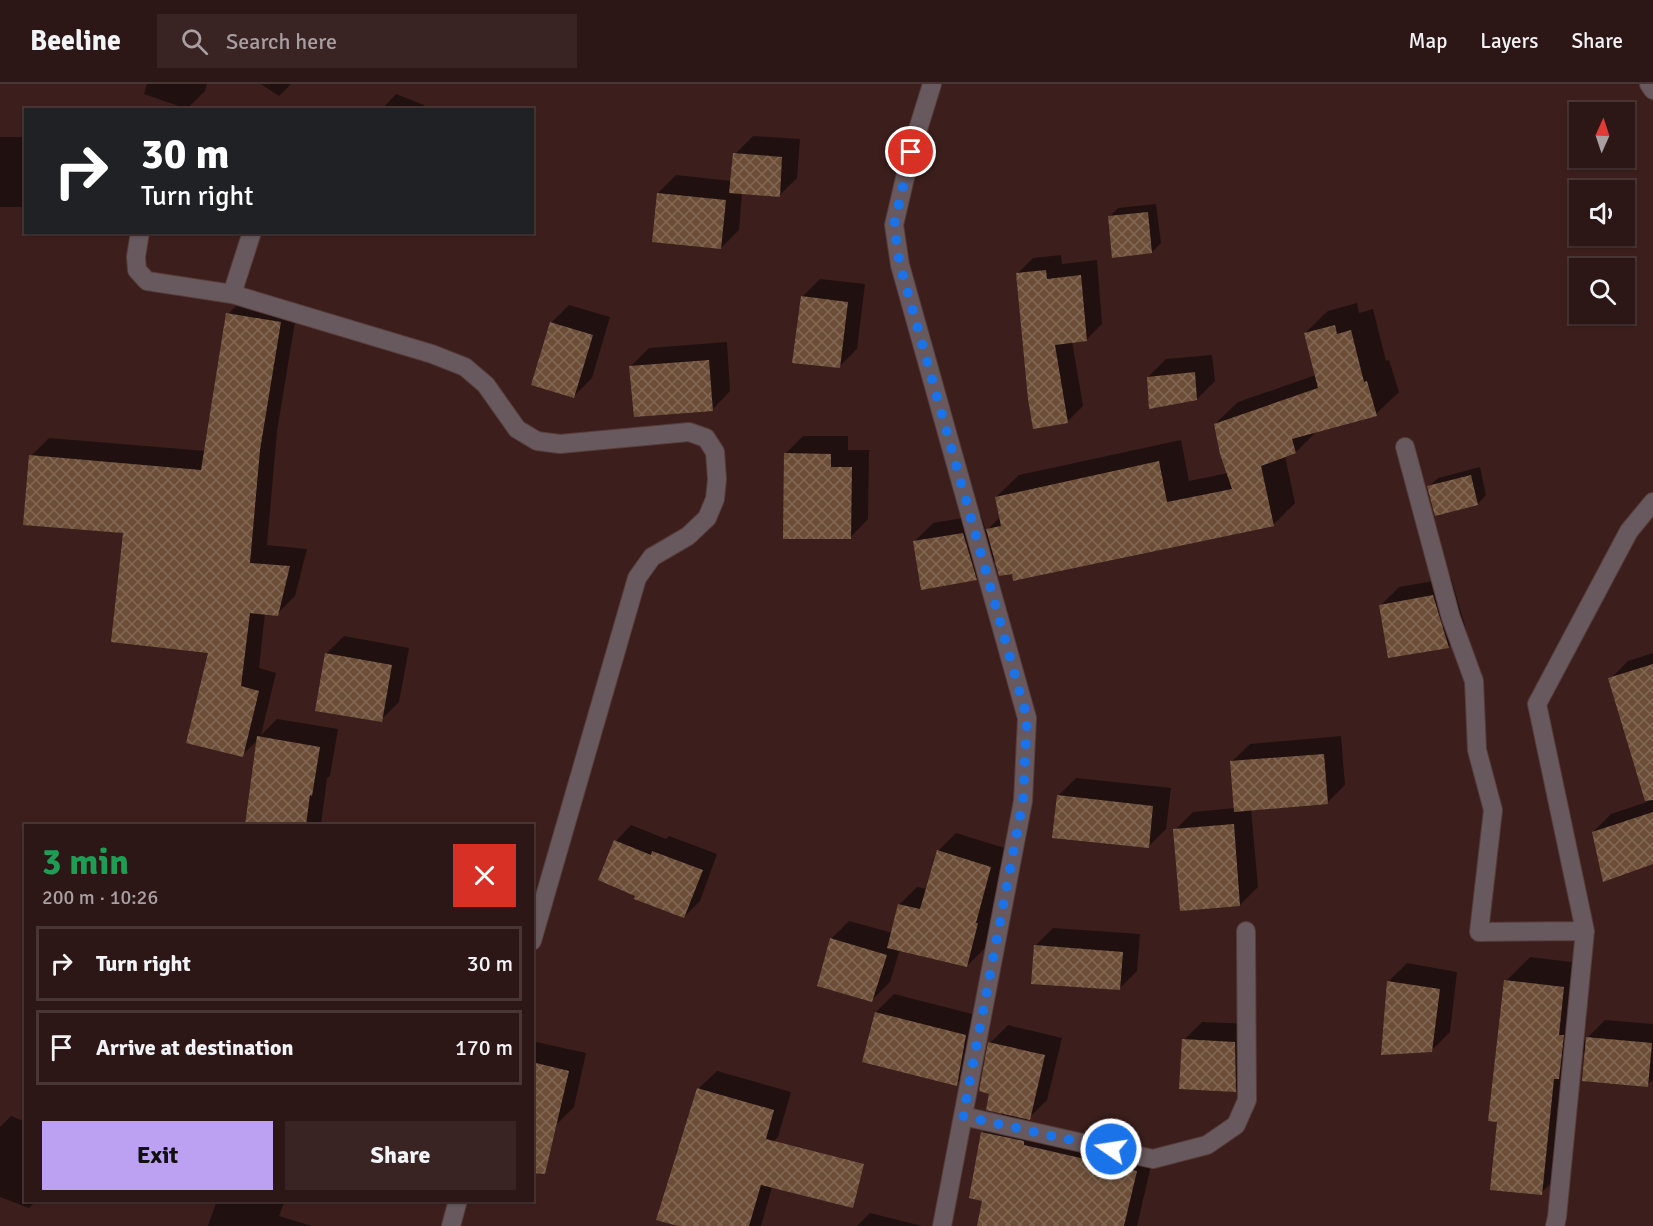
<!DOCTYPE html>
<meta charset="utf-8">
<style>
body{margin:0;font-family:Signika,sans-serif;background:#392423;color:#f1f3f6;height:100vh;display:flex;flex-direction:column;font-size:22px;white-space:nowrap}
*{box-sizing:border-box;margin:0}
p{font-size:20px;color:#a79fa1}
.icon{flex:none;width:33px;height:33px;fill:none;stroke:currentColor;stroke-width:2;stroke-linecap:round;stroke-linejoin:round}
.map{position:relative;flex:1;overflow:hidden}
.sheet{position:absolute;left:24px;top:740px;width:510px;height:378px;display:flex;flex-direction:column;background:#2d1716;border-radius:0px;box-shadow:0 2px 4px #0004,0 0 0 2px #483635}
.sheet>*{flex:none}
.guide{position:absolute;left:24px;top:24px;width:510px;height:126px;border-radius:0px;box-shadow:0 2px 4px #0004,0 0 0 2px #483635;background:#202124;color:#fff;overflow:hidden}
.needle{width:39px;rotate:3deg}
.fabs{position:absolute;left:1569px;top:18px;display:grid;gap:12px}
.fabs a{display:grid;place-items:center;width:66px;height:66px;border-radius:0px;background:#2d1716;box-shadow:0 2px 4px #0004,0 0 0 2px #483635;font-size:30px}
.pin{position:absolute;display:grid;place-items:center;width:51px;height:51px;color:#fff;margin:-26px;border:3px solid #fff;border-radius:50%;box-shadow:0 2px 6px #0007}
.me{position:absolute;width:66px;margin:-33px;rotate:283deg;stroke-linejoin:round;filter:drop-shadow(0 0 4px #0008)}
.turn{display:flex;align-items:center;gap:21px;height:126px;padding:0 18px;font-size:27px}
.turn .icon{width:78px;height:78px;stroke-width:2.5}
.turn b{display:block;font-size:42px;line-height:51px}
.round{display:grid;place-items:center;flex:none;width:63px;height:63px;border-radius:0px;background:#392423}
.headline{display:flex;align-items:center;justify-content:space-between;height:102px;padding:0 18px}
h1{font-size:36px;font-weight:800;line-height:45px;color:#1e9e55}
.button{display:flex;gap:12px;margin-top:auto;padding:12px 18px}
.button a{flex:1;height:69px;border-radius:0px;background:#bca0f2;color:#111;font-size:24px;font-weight:800;line-height:69px;text-align:center}
.button a+a{background:#392423;color:#f1f3f6}
ul{padding:0;list-style:none}
li{display:flex;align-items:center;gap:18px;height:75px;margin:0 12px 9px;padding:0 6px;border:3px solid #483635;border-radius:0px}
li div{flex:1}
li b{display:block;font-size:22px}
li em{font-style:normal}
header{display:flex;align-items:center;gap:36px;box-sizing:border-box;height:84px;padding:0 30px;background:#2d1716;border-bottom:2px solid #483635}
header strong{font-size:28px}
nav{display:flex;gap:33px;margin-inline-start:auto;font-size:21px}
.search{width:420px;height:54px;background:#392423;display:flex;align-items:center;gap:15px;box-sizing:border-box;padding:0 21px;border-radius:0px;color:#a79fa1;font-size:22px}
.map>svg:first-child{display:block}
</style>
<header>
<strong>Beeline</strong>
<div class="search"><svg class="icon" aria-label="search" viewBox="0 0 24 24"><circle cx="10" cy="10" r="6"/><path d="M15 15l6 6"/></svg>Search here</div>
<nav><a>Map</a><a>Layers</a><a>Share</a></nav>
</header>
<div class="map">
<svg width="1653" height="1142" viewBox="0 0 1653 1142">
<defs>
<pattern id="building-cross-hatch" width="8" height="8" patternUnits="userSpaceOnUse" patternTransform="scale(1.5)"><rect width="8" height="8" fill="#6c4e38"/><path d="M0 0l8 8M0 8l8-8" fill="none" stroke="#826855"/></pattern>
</defs>
<rect width="100%" height="100%" fill="#3c1f1d"/>
<path fill="#0007" d="M 147,0 L 207,0 L 205,7 L 187,25 L 144,10 Z
M 261,0 L 291,0 L 279,12 Z
M 396,10 L 424,21 L 423,26 L 381,26 Z
M 753,52 L 800,55 L 797,94 L 779,112 L 742,109 L 739,146 L 721,164 L 658,109 L 676,91 L 732,97 L 735,70 Z
M 0,53 L 26,53 L 26,123 L 0,123 Z
M 1156,120 L 1161,159 L 1152,168 L 1109,133 L 1118,124 Z
M 1061,171 L 1062,180 L 1097,176 L 1102,240 L 1086,256 L 1072,257 L 1083,322 L 1067,338 L 1017,190 L 1033,174 Z
M 820,195 L 865,200 L 857,265 L 839,283 L 802,213 Z
M 246,212 L 298,220 L 277,347 L 267,461 L 307,465 L 295,512 L 277,530 L 265,529 L 259,584 L 276,589 L 261,651 L 277,635 L 338,645 L 330,692 L 327,694 L 321,741 L 247,741 L 259,655 L 242,671 L 210,567 L 125,448 L 31,372 L 49,354 L 206,367 L 228,230 Z
M 1357,219 L 1359,229 L 1373,225 L 1386,277 L 1389,276 L 1399,308 L 1376,330 L 1317,347 L 1296,368 L 1285,372 L 1295,419 L 1273,441 L 1013,488 L 996,475 L 976,495 L 915,457 L 933,439 L 981,431 L 986,447 L 1001,432 L 996,413 L 1019,391 L 1181,356 L 1189,397 L 1228,389 L 1215,340 L 1238,318 L 1316,291 L 1305,249 L 1328,227 Z
M 569,221 L 610,233 L 592,294 L 574,312 L 551,239 Z
M 727,258 L 730,307 L 712,326 L 631,282 L 649,264 Z
M 1212,271 L 1215,297 L 1197,315 L 1148,293 L 1166,275 Z
M 803,352 L 848,352 L 848,366 L 869,366 L 868,435 L 850,454 L 785,370 Z
M 1480,383 L 1486,411 L 1478,420 L 1429,402 L 1438,394 Z
M 1451,494 L 1466,545 L 1449,562 L 1389,573 L 1381,521 L 1399,503 Z
M 344,552 L 409,564 L 399,618 L 381,636 L 326,570 Z
M 1653,569 L 1653,779 L 1593,748 L 1611,730 L 1647,718 L 1610,595 L 1628,577 Z
M 1341,652 L 1345,701 L 1327,719 L 1251,725 L 1258,803 L 1240,821 L 1175,746 L 1193,728 L 1235,724 L 1231,678 L 1250,660 Z
M 1076,694 L 1171,704 L 1166,745 L 1148,763 L 1058,712 Z
M 631,741 L 666,755 L 669,752 L 717,770 L 700,817 L 684,833 L 616,757 Z
M 956,749 L 1008,765 L 993,821 L 995,821 L 985,864 L 967,882 L 900,865 L 890,898 L 872,916 L 831,855 L 849,837 L 893,849 L 899,821 L 917,803 L 927,805 L 938,767 Z
M 1053,844 L 1140,850 L 1137,887 L 1119,905 L 1035,862 Z
M 1530,873 L 1588,880 L 1582,927 L 1587,927 L 1584,957 L 1605,936 L 1653,940 L 1653,996 L 1647,1001 L 1586,966 L 1577,976 L 1565,1085 L 1541,1109 L 1498,1037 L 1506,897 Z
M 1407,879 L 1457,888 L 1450,948 L 1431,967 L 1389,897 Z
M 894,910 L 984,933 L 975,982 L 957,1000 L 876,928 Z
M 1202,938 L 1253,940 L 1253,988 L 1235,1006 L 1184,956 Z
M 1008,941 L 1062,954 L 1047,1016 L 1027,1036 L 1042,1040 L 1041,1043 L 1154,1069 L 1137,1142 L 979,1142 L 984,1115 L 983,1048 L 1003,1028 L 991,1009 L 990,959 Z
M 532,957 L 586,969 L 574,1023 L 556,1041 L 532,1036 Z
M 717,987 L 791,1008 L 778,1053 L 760,1071 L 772,1103 L 761,1142 L 683,1142 L 698,1005 Z
M 11,1032 L 26,1038 L 26,1116 L 37,1116 L 29,1124 L 0,1113 L 0,1043 Z
M 217,1116 L 285,1116 L 279,1132 L 312,1142 L 208,1142 Z
M 870,1129 L 922,1142 L 857,1142 Z"/>
<path fill="url(#building-cross-hatch)" d="M 733,69 L 782,73 L 780,113 L 729,109 Z
M 657,109 L 726,116 L 721,165 L 652,158 Z
M 1148,128 L 1152,169 L 1112,174 L 1108,132 Z
M 1046,186 L 1047,195 L 1081,191 L 1087,257 L 1055,261 L 1068,339 L 1033,345 L 1028,315 L 1016,189 Z
M 801,212 L 848,218 L 840,284 L 792,279 Z
M 226,229 L 281,238 L 260,366 L 250,479 L 290,482 L 278,532 L 250,529 L 241,602 L 259,607 L 243,673 L 186,659 L 208,569 L 111,558 L 123,449 L 23,441 L 29,371 L 201,386 Z
M 550,238 L 593,251 L 574,314 L 531,301 Z
M 1335,241 L 1337,250 L 1351,246 L 1364,298 L 1367,297 L 1377,332 L 1292,355 L 1296,369 L 1261,382 L 1274,442 L 1013,497 L 1012,490 L 999,492 L 986,445 L 1001,442 L 995,413 L 1159,377 L 1167,418 L 1232,405 L 1220,370 L 1214,340 L 1318,304 L 1304,249 Z
M 709,276 L 713,327 L 634,333 L 629,282 Z
M 1195,288 L 1197,316 L 1149,325 L 1147,293 Z
M 784,369 L 831,370 L 831,383 L 852,383 L 851,455 L 783,455 Z
M 1471,391 L 1478,421 L 1435,432 L 1427,402 Z
M 963,449 L 977,496 L 921,506 L 913,457 Z
M 1433,511 L 1449,564 L 1388,574 L 1379,521 Z
M 325,569 L 392,581 L 382,638 L 315,627 Z
M 1653,580 L 1653,716 L 1645,717 L 1608,594 Z
M 257,652 L 320,663 L 312,712 L 310,711 L 306,741 L 245,741 Z
M 1324,670 L 1328,720 L 1234,728 L 1230,677 Z
M 1057,711 L 1153,722 L 1149,764 L 1052,754 Z
M 1653,728 L 1653,780 L 1603,798 L 1592,748 Z
M 1234,740 L 1240,822 L 1180,827 L 1173,745 Z
M 614,756 L 651,771 L 652,767 L 703,786 L 684,834 L 634,815 L 635,812 L 598,796 Z
M 937,766 L 991,783 L 976,839 L 978,839 L 967,883 L 887,864 L 898,820 L 920,825 Z
M 830,854 L 887,871 L 872,918 L 817,902 Z
M 1034,861 L 1123,868 L 1120,906 L 1031,900 Z
M 1504,896 L 1564,903 L 1559,951 L 1564,951 L 1559,995 L 1554,995 L 1542,1111 L 1490,1106 L 1497,1038 L 1488,1037 Z
M 1387,897 L 1440,905 L 1432,968 L 1381,971 Z
M 875,928 L 966,951 L 957,1002 L 862,978 Z
M 1586,953 L 1652,959 L 1648,1003 L 1582,997 Z
M 1182,955 L 1235,958 L 1236,1008 L 1179,1005 Z
M 988,958 L 1045,971 L 1030,1036 L 986,1026 L 989,1010 L 979,1007 Z
M 532,978 L 569,987 L 545,1090 L 532,1089 Z
M 697,1004 L 774,1026 L 766,1055 L 864,1080 L 853,1124 L 761,1101 L 749,1142 L 678,1142 L 656,1136 Z
M 981,1048 L 1024,1057 L 1024,1061 L 1137,1087 L 1124,1142 L 977,1142 L 982,1117 L 969,1114 Z"/>
<g fill="none" stroke-linecap="round" stroke-linejoin="round">
<defs>
<path id="street" d="M 932,0 L 911,68 L 894,141 L 900,181 L 1027,634 L 1023,717 L 942,1142
M 1649,0 L 1653,6
M 140,148 L 136,173 L 137,186 L 147,197 L 232,210 L 432,270 L 465,283 L 486,301 L 517,345 L 537,357 L 560,360 L 689,348 L 706,354 L 715,368 L 717,395 L 715,415 L 707,434 L 688,452 L 652,473 L 637,494 L 532,857
M 232,210 L 252,148
M 1405,363 L 1451,534 L 1474,597 L 1477,666 L 1493,726 L 1479,848 L 1585,847 L 1557,1133 L 1555,1142
M 1585,847 L 1537,620 L 1629,447 L 1653,418
M 963,1032 L 1153,1075 L 1207,1061 L 1236,1041 L 1247,1016 L 1246,847
M 451,1142 L 458,1116"/>
</defs>
<use href="#street" stroke="#573c3a" stroke-width="20"/>
<use href="#street" stroke="#67595e" stroke-width="18"/>
</g>
<g fill="none" stroke-linecap="round" stroke-linejoin="round">
<path stroke="#1a73e8" stroke-width="10" stroke-dasharray="0 18" d="M 911,68 L 894,141 L 900,181 L 1027,634 L 1023,717 L 963,1032 L 1111,1065"/>
</g>
</svg>
<div class="fabs">
<a><svg class="needle" viewBox="-14 -14 28 28"><path d="M0-13l5 13h-10z" fill="#e53935"/><path d="M0 13l5-13h-10z" fill="#a79fa1"/></svg></a>
<a><svg class="icon" aria-label="sound" viewBox="0 0 24 24"><path d="M4 9h4l5-4v14l-5-4H4zM17 9q2 3 0 6"/></svg></a>
<a><svg class="icon" aria-label="search" viewBox="0 0 24 24"><circle cx="10" cy="10" r="6"/><path d="M15 15l6 6"/></svg></a>
</div>
<div class="pin" style="left:911px;top:68px;background:#d93025"><svg class="icon" aria-label="arrive" viewBox="0 0 24 24"><path d="M6 21V4h12l-3 4 3 4H6"/></svg></div>
<svg class="me" style="left:1111px;top:1065px" viewBox="-20 -20 40 40"><circle r="17" fill="#1a73e8" stroke="#fff" stroke-width="3"/><path d="M0-11L8 9 0 5-8 9z" fill="#fff"/></svg>
<div class="guide">
<div class="turn"><svg class="icon" aria-label="right" viewBox="0 0 24 24"><path d="M7 20v-9h11M14 6l5 5-5 5"/></svg><div><b>30 m</b>Turn right</div></div>
</div>
<section class="sheet">
<div class="headline"><div><h1>3 min</h1><p>200 m · 10:26</p></div><a class="round" style="background:#d93025;color:#fff"><svg class="icon" aria-label="close" viewBox="0 0 24 24"><path d="M6 6l12 12M18 6L6 18"/></svg></a></div>
<ul>
<li><svg class="icon" aria-label="right" viewBox="0 0 24 24"><path d="M7 20v-9h11M14 6l5 5-5 5"/></svg><div><b>Turn right</b></div><em>30 m</em></li>
<li><svg class="icon" aria-label="arrive" viewBox="0 0 24 24"><path d="M6 21V4h12l-3 4 3 4H6"/></svg><div><b>Arrive at destination</b></div><em>170 m</em></li>
</ul>
<div class="button"><a>Exit</a><a>Share</a></div>
</section>
</div>
